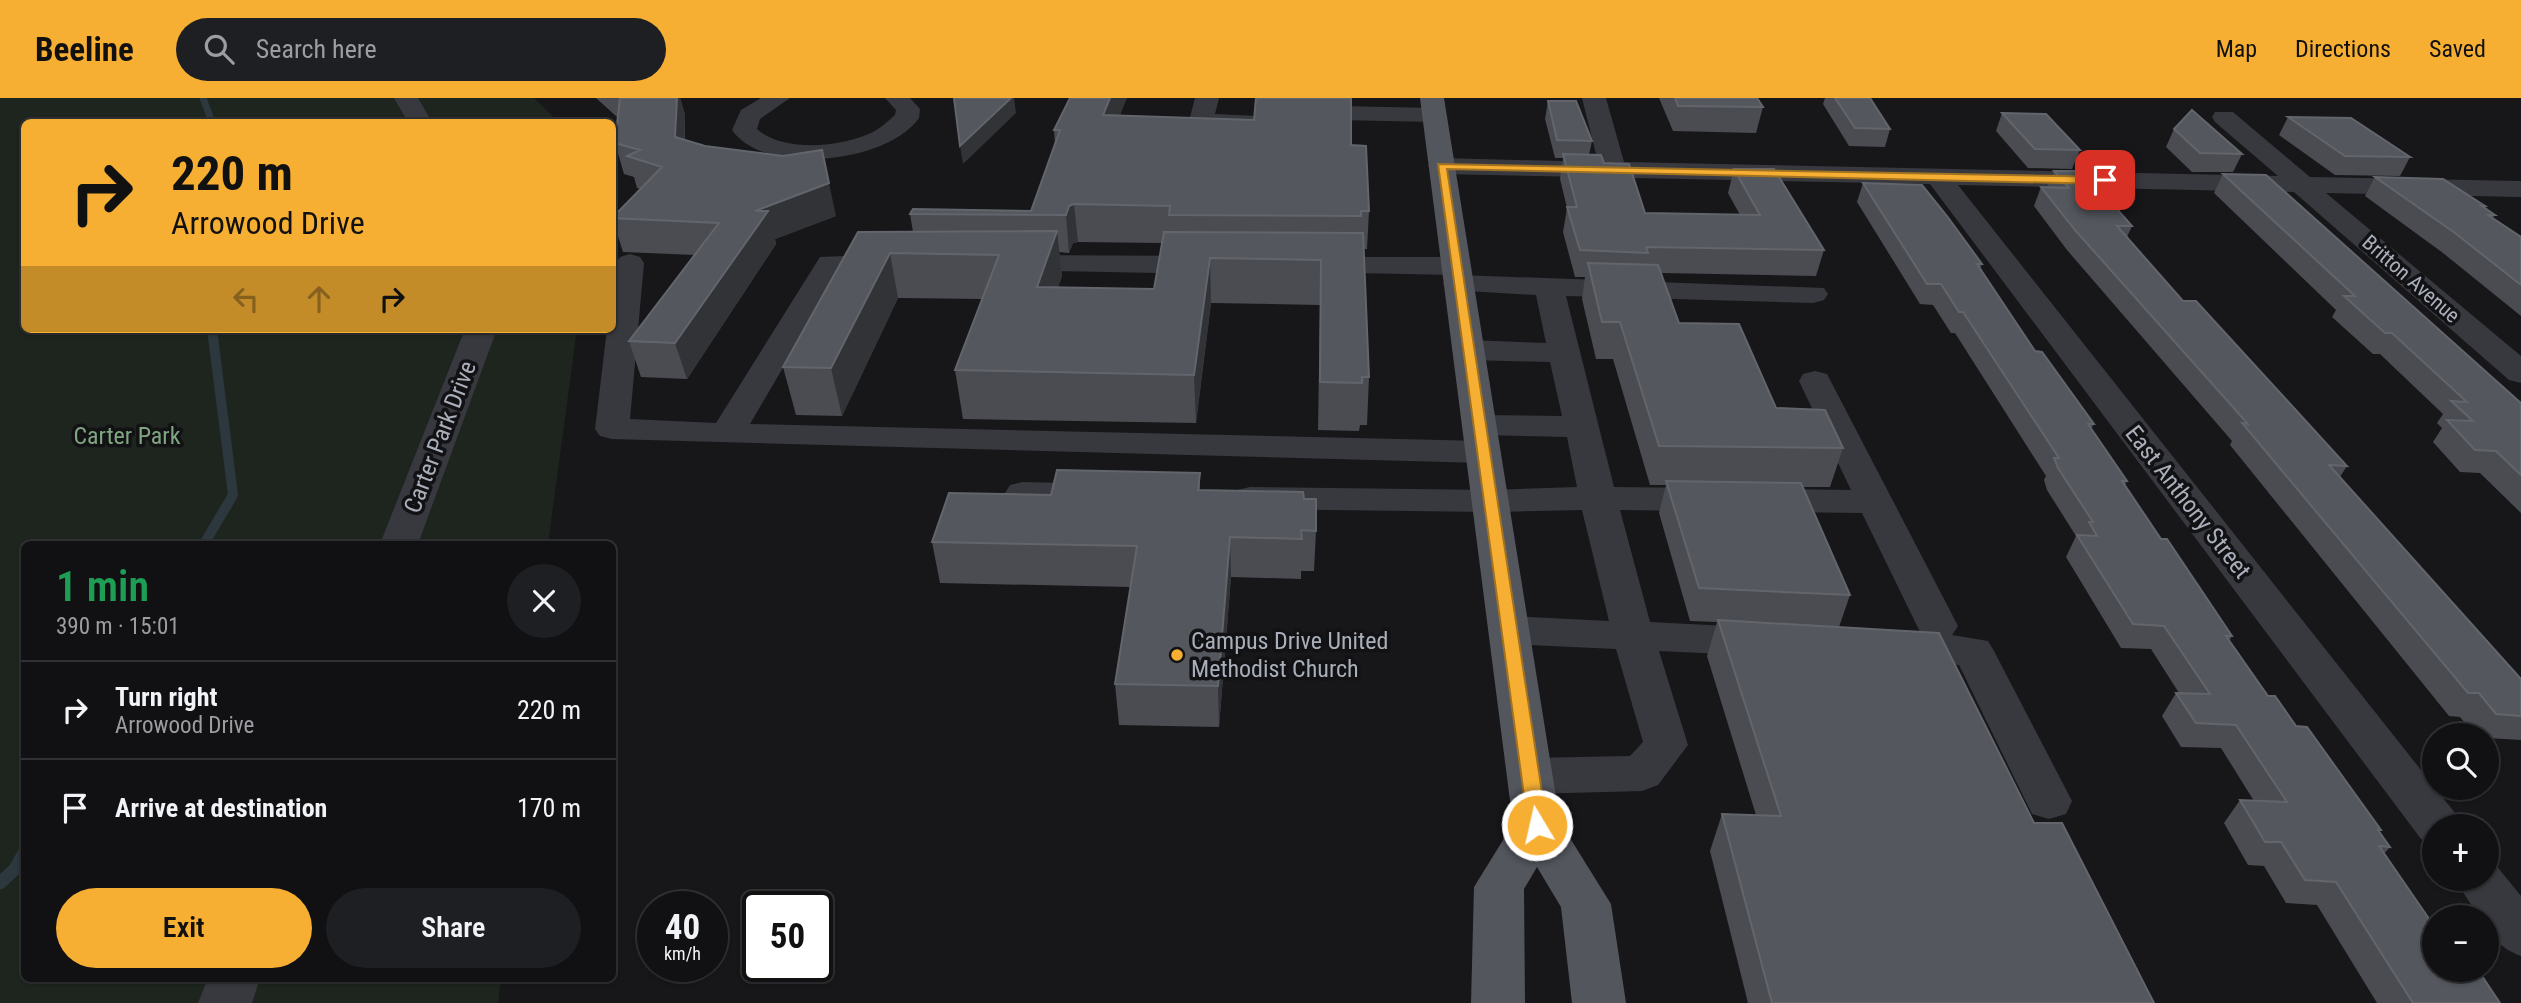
<!DOCTYPE html>
<meta charset="utf-8">
<style>
body{margin:0;font-family:"Roboto Condensed",sans-serif;background:#1e1f22;color:#f1f3f6;height:100vh;display:flex;flex-direction:column;font-size:26px;white-space:nowrap}
*{box-sizing:border-box;margin:0}
p{font-size:23px;color:#9c9da0}
.icon{flex:none;width:38px;height:38px;fill:none;stroke:currentColor;stroke-width:2;stroke-linecap:round;stroke-linejoin:round}
.map{position:relative;flex:1;overflow:hidden}
.drawer{position:absolute;left:21px;top:443px;width:595px;height:441px;display:flex;flex-direction:column;background:#111114;border-radius:10px;box-shadow:0 2px 5px #0004,0 0 0 2px #303134}
.drawer>*{flex:none}
.banner{position:absolute;left:21px;top:21px;width:595px;height:214px;border-radius:10px;box-shadow:0 2px 5px #0004,0 0 0 2px #303134;background:#f6af33;color:#111;overflow:hidden}
.tools{position:absolute;left:2422px;top:625px;display:grid;gap:14px}
.tools a{display:grid;place-items:center;width:77px;height:77px;border-radius:50%;background:#111114;box-shadow:0 2px 5px #0004,0 0 0 2px #303134;font-size:35px}
.speed{position:absolute;left:637px;top:793px;display:flex;gap:14px;font-size:35px;font-weight:700;text-align:center}
.speed>*{display:grid;place-content:center;width:91px;height:91px;border-radius:50%;background:#111114;box-shadow:0 2px 5px #0004,0 0 0 2px #303134;line-height:1}
.speed small{font-size:18px;font-weight:400}
.speed .limit{border:4px solid #111;border-radius:10px;background:#fff;color:#111}
.pin{position:absolute;display:grid;place-items:center;width:60px;height:60px;color:#fff;margin:-30px;border-radius:14px;box-shadow:0 4px 10px #0006}
.me{position:absolute;width:77px;margin:-38px;rotate:351deg;stroke-linejoin:round;filter:drop-shadow(0 0 5px #0008)}
.turn{display:flex;align-items:center;gap:24px;height:147px;padding:0 35px;font-size:32px}
.turn .icon{width:91px;height:91px;stroke-width:2.5}
.turn b{display:block;font-size:49px;line-height:60px}
.lanes{display:flex;align-items:center;height:66px;padding:0 35px;background:#0003;justify-content:center;gap:35px;direction:ltr}
.lanes .off{opacity:.35}
.round{display:grid;place-items:center;flex:none;width:74px;height:74px;border-radius:37px;background:#1e1f22}
.headline{display:flex;align-items:center;justify-content:space-between;height:119px;padding:0 35px}
h1{font-size:42px;font-weight:600;line-height:52px;color:#1e9e55}
.action{display:flex;gap:14px;margin-top:auto;padding:14px 35px}
.action a{flex:1;height:80px;border-radius:42px;background:#f6af33;color:#111;font-size:28px;font-weight:600;line-height:80px;text-align:center}
.action a+a{background:#1e1f22;color:#f1f3f6}
ul{padding:0;list-style:none}
li{display:flex;align-items:center;gap:21px;height:98px;padding:0 35px;border-top:2px solid #303134}
li div{flex:1}
li b{display:block;font-size:26px}
li em{font-style:normal}
header{display:flex;align-items:center;gap:42px;box-sizing:border-box;height:98px;padding:0 35px;background:#f6af33;color:#111}
header strong{font-size:33px}
nav{display:flex;gap:38px;margin-inline-start:auto;font-size:24px}
.search{width:490px;height:63px;background:#1e1f22;display:flex;align-items:center;gap:18px;box-sizing:border-box;padding:0 24px;border-radius:38px;color:#9c9da0;font-size:26px}
.map>svg:first-child{display:block}
</style>
<header>
<strong>Beeline</strong>
<div class="search"><svg class="icon" aria-label="search" viewBox="0 0 24 24"><circle cx="10" cy="10" r="6"/><path d="M15 15l6 6"/></svg>Search here</div>
<nav><a>Map</a><a>Directions</a><a>Saved</a></nav>
</header>
<div class="map">
<svg width="2521" height="905" viewBox="0 0 2521 905">
<rect width="100%" height="100%" fill="#17171a"/>
<path fill="#1d251e" d="M 0,0 L 534,0 L 559,24 L 24,24 L 24,231 L 577,231 L 548,446 L 24,446 L 24,880 L 501,880 L 498,905 L 0,905 Z"/>
<g fill="none" stroke-linecap="round" stroke-linejoin="round">
<path stroke="#2d373e" stroke-width="7" d="M 203,0 L 212,24"/>
<path stroke="#2d373e" stroke-width="10" d="M 204,446 L 233,397 L 212,231"/>
<path stroke="#2d373e" stroke-width="13" d="M 0,785 L 15,771 L 24,755"/>
<path fill="#38393f" fill-rule="evenodd" d="M 394,0 L 418,0 L 432,24 L 408,24 Z
M 761,0 L 790,0 L 760,21 L 757,31 C 783,55 843,49 873,34 C 881,30 888,23 895,17 L 896,12 L 885,0 L 910,0 L 920,11 L 919,20 C 888,65 764,79 732,32 L 741,12 Z
M 1195,0 L 1219,0 L 1215,16 L 1257,18 L 1338,8 L 1434,10 L 1443,12 L 1446,17 L 1443,22 L 1434,24 L 1338,22 L 1257,32 L 1201,30 L 1192,28 L 1189,23 Z
M 1582,0 L 1606,0 L 1624,64 L 2278,78 L 2215,24 L 2212,19 L 2215,14 L 2233,14 L 2310,79 L 2521,83 L 2521,99 L 2326,95 L 2521,258 L 2521,285 L 2509,282 L 2294,94 L 1958,87 L 2455,715 L 2462,728 L 2434,728 L 2434,746 L 2421,741 L 1930,86 L 1441,76 L 1432,73 L 1428,68 L 1432,63 L 1441,60 L 1598,64 Z
M 630,156 L 640,159 L 644,165 L 630,321 L 716,325 L 820,159 L 894,156 L 904,159 L 908,165 L 904,171 L 839,174 L 750,326 L 1483,343 L 1495,347 L 1501,354 L 1495,361 L 1483,365 L 612,341 L 600,338 L 595,331 L 607,231 L 612,231 L 616,165 L 620,159 Z
M 1010,157 L 1209,158 L 1219,161 L 1224,167 L 1219,173 L 1209,176 L 1000,172 L 995,166 L 1000,160 Z
M 1311,159 L 1456,159 L 1466,162 L 1471,168 L 1466,174 L 1456,177 L 1301,174 L 1296,168 L 1301,162 Z
M 1458,177 L 1824,190 L 1828,196 L 1824,202 L 1813,205 L 1566,198 L 1614,389 L 1851,392 L 1799,283 L 1803,276 L 1815,273 L 1827,276 L 1958,528 L 1952,537 L 1988,543 L 1994,553 L 2072,703 L 2066,716 L 2049,721 L 2032,716 L 1959,567 L 1896,564 L 1881,559 L 1875,549 L 1881,539 L 1896,534 L 1921,536 L 1862,415 L 1620,412 L 1650,524 L 1766,530 L 1781,534 L 1787,544 L 1781,554 L 1766,558 L 1659,553 L 1688,647 L 1658,687 L 1642,693 L 1530,696 L 1514,690 L 1507,678 L 1514,666 L 1530,660 L 1630,658 L 1643,644 L 1616,551 L 1509,546 L 1494,542 L 1488,532 L 1494,522 L 1509,518 L 1609,523 L 1582,412 L 1491,414 L 1250,411 L 1237,408 L 1232,400 L 1237,392 L 1250,389 L 1491,392 L 1577,389 L 1567,339 L 1479,337 L 1467,334 L 1462,327 L 1467,320 L 1479,317 L 1562,318 L 1550,264 L 1468,262 L 1457,259 L 1452,252 L 1457,245 L 1468,242 L 1546,245 L 1536,197 L 1448,192 L 1443,186 L 1448,180 Z
M 465,231 L 497,231 L 418,446 L 380,446 Z
M 1023,384 L 1102,386 L 1115,389 L 1120,397 L 1115,405 C 1085,413 1040,411 1010,403 L 1005,395 L 1010,387 Z
M 2487,763 L 2495,766 L 2521,798 L 2521,858 C 2503,851 2487,840 2487,819 L 2479,819 L 2454,780 L 2487,780 Z
M 208,880 L 260,880 L 252,905 L 198,905 Z"/>
<path fill="#54565e" fill-rule="evenodd" d="M 1420,0 L 1444,0 L 1560,724 L 1611,806 L 1626,905 L 1572,905 L 1561,809 L 1537,769 L 1524,791 L 1525,905 L 1471,905 L 1474,789 L 1513,726 Z"/>
</g>
<path fill="#4a4c52" fill-rule="evenodd" d="M 596,0 L 680,0 L 685,17 L 685,42 L 836,118 L 775,141 L 776,146 L 687,281 L 641,279 L 629,243 L 695,157 L 623,154 L 612,120 L 640,91 L 637,90 L 634,79 L 624,76 L 615,45 L 617,19 Z
M 1659,0 L 1757,0 L 1763,9 L 1756,35 L 1673,33 Z
M 1825,0 L 1870,0 L 1890,31 L 1885,49 L 1849,48 L 1823,6 Z
M 1548,3 L 1592,43 L 1589,57 L 1604,65 L 1645,115 L 1740,117 L 1728,95 L 1734,71 L 1824,152 L 1816,178 L 1661,175 L 1679,225 L 1776,310 L 1843,350 L 1830,389 L 1803,389 L 1850,497 L 1839,529 L 2034,725 L 2154,905 L 1748,905 L 1710,753 L 1722,716 L 1756,717 L 1707,558 L 1717,524 L 1690,523 L 1659,415 L 1666,387 L 1650,387 L 1613,261 L 1596,261 L 1582,201 L 1585,179 L 1575,179 L 1563,134 L 1567,110 L 1560,81 L 1563,60 L 1555,60 L 1545,21 Z
M 2002,15 L 2080,52 L 2072,71 L 2028,70 L 1996,33 Z
M 1120,17 L 1351,47 L 1369,113 L 1367,151 L 1363,151 L 1369,279 L 1367,327 L 1360,327 L 1359,333 L 1318,332 L 1320,207 L 1211,205 L 1196,325 L 963,321 L 955,272 L 982,201 L 898,200 L 842,318 L 796,317 L 783,269 L 858,134 L 913,134 L 910,116 L 1031,113 L 1055,47 L 1054,32 ZM 1078,144 L 1162,145 L 1154,191 L 1058,189 L 1062,178 L 1059,154 L 1069,155 L 1073,145 Z
M 2288,19 L 2410,59 L 2400,78 L 2335,77 L 2279,37 Z
M 2174,31 L 2242,56 L 2233,74 L 2192,74 L 2166,49 Z
M 2054,73 L 2119,94 L 2114,107 L 2132,128 L 2127,139 L 2183,203 L 2347,368 L 2340,379 L 2521,581 L 2521,642 L 2487,640 L 2487,637 L 2475,637 L 2460,619 L 2449,618 L 2230,347 L 2232,343 L 2067,152 L 2034,108 L 2041,89 L 2047,89 Z
M 2223,76 L 2521,305 L 2521,415 L 2480,375 L 2460,374 L 2433,344 L 2442,330 L 2437,325 L 2443,316 L 2380,256 L 2373,256 L 2332,219 L 2336,212 L 2214,95 Z
M 2375,79 L 2485,108 L 2484,110 L 2495,117 L 2493,120 L 2521,139 L 2521,218 L 2443,155 L 2365,98 Z
M 1863,85 L 1982,166 L 1980,171 L 2035,253 L 2094,326 L 2091,331 L 2127,383 L 2125,387 L 2161,441 L 2232,538 L 2229,543 L 2268,598 L 2296,628 L 2381,732 L 2379,734 L 2390,749 L 2384,756 L 2434,872 L 2500,905 L 2377,905 L 2317,807 L 2286,805 L 2264,768 L 2248,767 L 2224,725 L 2240,702 L 2254,703 L 2221,650 L 2181,649 L 2162,618 L 2176,595 L 2179,595 L 2151,551 L 2121,550 L 2066,459 L 2076,438 L 2047,392 L 2044,382 L 2046,378 L 1955,235 L 1951,235 L 1933,207 L 1920,206 L 1857,104 Z
M 1200,375 L 1200,392 L 1304,401 L 1316,433 L 1314,473 L 1301,473 L 1301,481 L 1231,479 L 1219,629 L 1119,627 L 1115,586 L 1130,489 L 940,485 L 932,444 L 1051,397 Z"/>
<path fill="#313337" d="M 677,0 L 680,0 L 685,17 L 684,71 L 675,39 Z
M 1011,0 L 1014,0 L 1016,15 L 963,66 L 960,48 Z
M 1110,0 L 1127,0 L 1106,52 L 1103,17 Z
M 829,85 L 836,118 L 775,141 L 776,146 L 687,281 L 675,245 L 755,113 Z
M 1074,106 L 1078,144 L 1073,145 L 1069,155 L 1066,117 L 1069,108 Z
M 1057,133 L 1062,178 L 1043,235 L 1037,189 Z
M 890,155 L 898,200 L 842,318 L 831,270 Z
M 1210,160 L 1211,205 L 1196,325 L 1194,277 Z
M 1230,439 L 1231,479 L 1219,629 L 1218,588 Z"/>
<path fill="#54575d" stroke="#62656c" stroke-width="2" d="M 620,0 L 677,0 L 675,39 L 705,48 L 783,58 L 822,52 L 829,85 L 755,113 L 768,113 L 675,245 L 629,243 L 719,125 L 612,120 L 662,69 L 627,58 L 640,52 L 615,45 Z
M 954,0 L 1011,0 L 960,48 Z
M 1070,0 L 1110,0 L 1103,17 L 1254,22 L 1256,0 L 1351,0 L 1351,47 L 1366,48 L 1369,113 L 1361,113 L 1361,118 L 1169,117 L 1170,108 L 1074,106 L 1069,108 L 1066,117 L 910,116 L 913,111 L 1031,113 L 1060,32 L 1054,32 Z
M 1675,0 L 1757,0 L 1763,9 L 1678,8 Z
M 1835,0 L 1870,0 L 1890,31 L 1855,30 Z
M 1548,3 L 1576,3 L 1592,43 L 1557,42 Z
M 2192,12 L 2242,56 L 2200,55 L 2174,31 Z
M 2002,15 L 2046,16 L 2080,52 L 2035,51 Z
M 2288,19 L 2351,20 L 2410,59 L 2345,58 Z
M 1563,56 L 1601,57 L 1604,65 L 1629,66 L 1645,115 L 1760,117 L 1734,71 L 1774,71 L 1824,152 L 1646,149 L 1648,155 L 1580,152 L 1567,109 L 1577,109 Z
M 2054,73 L 2100,73 L 2119,94 L 2101,93 L 2132,128 L 2117,128 L 2183,203 L 2196,203 L 2347,368 L 2329,367 L 2521,581 L 2521,618 L 2496,616 L 2479,595 L 2468,595 L 2242,325 L 2248,326 L 2075,132 L 2041,89 L 2069,90 Z
M 2223,76 L 2266,77 L 2521,305 L 2521,377 L 2496,353 L 2475,352 L 2447,322 L 2473,323 L 2451,303 L 2467,304 L 2392,235 L 2385,235 L 2344,198 L 2355,198 Z
M 2375,79 L 2443,81 L 2485,108 L 2482,108 L 2495,117 L 2488,117 L 2521,139 L 2521,187 L 2455,135 Z
M 1863,85 L 1922,87 L 1947,118 L 1982,166 L 1977,166 L 2035,253 L 2042,254 L 2094,326 L 2088,326 L 2127,383 L 2122,383 L 2161,441 L 2167,441 L 2232,538 L 2226,538 L 2268,598 L 2275,598 L 2296,628 L 2307,629 L 2381,732 L 2378,732 L 2390,749 L 2379,748 L 2434,828 L 2434,872 L 2478,872 L 2500,905 L 2413,905 L 2336,784 L 2305,782 L 2281,744 L 2265,744 L 2240,702 L 2287,704 L 2236,627 L 2196,625 L 2176,595 L 2210,596 L 2164,528 L 2133,526 L 2077,437 L 2097,438 L 2089,424 L 2093,424 L 2058,370 L 2054,360 L 2059,360 L 1963,214 L 1959,214 L 1941,186 L 1927,186 Z
M 1057,133 L 1037,189 L 1154,191 L 1164,134 L 1363,135 L 1369,279 L 1362,279 L 1362,285 L 1320,284 L 1321,162 L 1210,160 L 1194,277 L 955,272 L 999,157 L 890,155 L 831,270 L 783,269 L 858,134 Z
M 1588,165 L 1658,167 L 1679,225 L 1739,226 L 1776,310 L 1825,312 L 1843,350 L 1659,348 L 1620,224 L 1602,224 Z
M 1057,372 L 1200,375 L 1198,392 L 1303,394 L 1304,401 L 1316,401 L 1316,433 L 1301,432 L 1302,441 L 1230,439 L 1218,588 L 1115,586 L 1137,448 L 932,444 L 949,395 L 1051,397 Z
M 1666,383 L 1801,385 L 1850,497 L 1699,490 Z
M 1718,522 L 1939,535 L 2034,725 L 2062,725 L 2154,905 L 1772,905 L 1722,716 L 1781,718 Z"/>
<path fill="#f6af33" stroke="#a07221" stroke-width="2" d="M 1438,66 L 2105,79 L 2111,82 L 2105,86 L 1447,71 L 1547,727 L 1544,733 L 1530,733 L 1528,727 Z"/>
<circle fill="#f6af33" stroke="#121215" stroke-width="2.5" cx="1177" cy="557" r="7"/>
<g text-anchor="middle" stroke-width="7" stroke-linejoin="round" paint-order="stroke">
<g font-size="21" fill="#a9afba" stroke="#121215">
<text transform="translate(2411 181) rotate(41)" y="7">Britton Avenue</text>
</g>
<g font-size="24" fill="#80a581" stroke="#121215">
<text x="127" y="346">Carter Park</text>
</g>
<g font-size="24" fill="#a9afba" stroke="#121215">
<text transform="translate(440 339) rotate(-69)" y="8">Carter Park Drive</text>
<text transform="translate(2188 404) rotate(52)" y="8">East Anthony Street</text>
</g>
<g font-size="24" fill="#a9afba" stroke="#121215" text-anchor="start">
<text x="1191" y="551">Campus Drive United<tspan x="1191" dy="28">Methodist Church</tspan></text>
</g>
</g>
</svg>
<div class="tools">
<a><svg class="icon" aria-label="search" viewBox="0 0 24 24"><circle cx="10" cy="10" r="6"/><path d="M15 15l6 6"/></svg></a>
<a>+</a>
<a>−</a>
</div>
<div class="speed"><div>40<small>km/h</small></div><div class="limit">50</div></div>
<div class="pin" style="left:2105px;top:82px;background:#d93025"><svg class="icon" aria-label="arrive" viewBox="0 0 24 24"><path d="M6 21V4h12l-3 4 3 4H6"/></svg></div>
<svg class="me" style="left:1537px;top:727px" viewBox="-20 -20 40 40"><circle r="17" fill="#f6af33" stroke="#fff" stroke-width="3"/><path d="M0-11L8 9 0 5-8 9z" fill="#fff"/></svg>
<div class="banner">
<div class="turn"><svg class="icon" aria-label="right" viewBox="0 0 24 24"><path d="M7 20v-9h11M14 6l5 5-5 5"/></svg><div><b>220 m</b>Arrowood Drive</div></div>
<div class="lanes"><svg class="icon off" aria-label="left" viewBox="0 0 24 24"><path d="M17 20v-9H6M10 6l-5 5 5 5"/></svg><svg class="icon off" aria-label="ahead" viewBox="0 0 24 24"><path d="M12 20V5M6 11l6-6 6 6"/></svg><svg class="icon" aria-label="right" viewBox="0 0 24 24"><path d="M7 20v-9h11M14 6l5 5-5 5"/></svg></div>
</div>
<section class="drawer">
<div class="headline"><div><h1>1 min</h1><p>390 m · 15:01</p></div><a class="round"><svg class="icon" aria-label="close" viewBox="0 0 24 24"><path d="M6 6l12 12M18 6L6 18"/></svg></a></div>
<ul>
<li><svg class="icon" aria-label="right" viewBox="0 0 24 24"><path d="M7 20v-9h11M14 6l5 5-5 5"/></svg><div><b>Turn right</b><p>Arrowood Drive</p></div><em>220 m</em></li>
<li><svg class="icon" aria-label="arrive" viewBox="0 0 24 24"><path d="M6 21V4h12l-3 4 3 4H6"/></svg><div><b>Arrive at destination</b></div><em>170 m</em></li>
</ul>
<div class="action"><a>Exit</a><a>Share</a></div>
</section>
</div>
